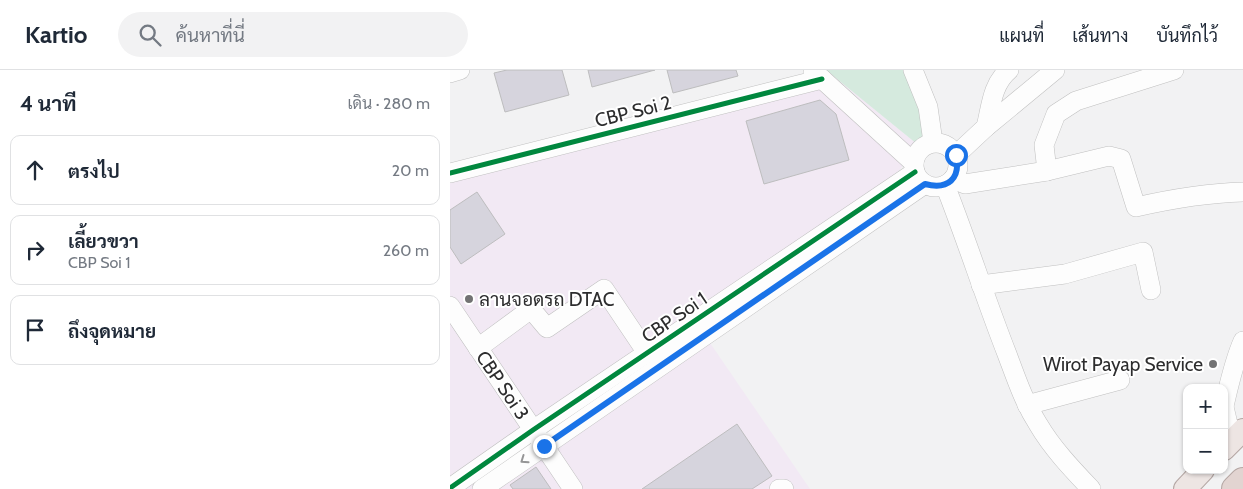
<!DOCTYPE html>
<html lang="th">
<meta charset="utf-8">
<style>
:root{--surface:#fff;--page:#f2f2f3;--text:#1f2937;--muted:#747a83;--line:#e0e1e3}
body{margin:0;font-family:Cabin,Sarabun,sans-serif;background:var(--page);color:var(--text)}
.controls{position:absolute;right:15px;bottom:15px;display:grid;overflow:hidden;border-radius:10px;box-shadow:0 1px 4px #0004}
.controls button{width:45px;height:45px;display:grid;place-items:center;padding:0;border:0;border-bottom:1px solid var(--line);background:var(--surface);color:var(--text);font:25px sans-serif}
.stop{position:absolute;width:15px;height:15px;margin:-11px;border:4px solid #1a73e8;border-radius:50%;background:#fff}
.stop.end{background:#1a73e8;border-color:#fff;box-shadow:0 1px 5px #0008}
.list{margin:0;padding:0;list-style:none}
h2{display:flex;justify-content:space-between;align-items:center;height:65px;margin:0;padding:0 20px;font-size:21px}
h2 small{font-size:16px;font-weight:400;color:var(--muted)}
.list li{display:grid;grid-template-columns:32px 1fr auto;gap:15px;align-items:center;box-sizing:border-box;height:70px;margin:0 10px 10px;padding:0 10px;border:1px solid var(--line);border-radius:10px}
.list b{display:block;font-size:19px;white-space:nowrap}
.list p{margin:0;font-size:16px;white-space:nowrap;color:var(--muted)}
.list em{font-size:16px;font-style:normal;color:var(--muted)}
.icon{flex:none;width:28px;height:28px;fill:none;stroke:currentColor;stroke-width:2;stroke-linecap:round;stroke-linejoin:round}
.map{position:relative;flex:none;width:793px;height:419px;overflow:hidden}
header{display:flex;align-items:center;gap:30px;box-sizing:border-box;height:70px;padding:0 25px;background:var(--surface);border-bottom:1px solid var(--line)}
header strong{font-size:24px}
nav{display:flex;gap:28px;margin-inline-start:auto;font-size:18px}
.search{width:350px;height:45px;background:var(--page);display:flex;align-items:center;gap:12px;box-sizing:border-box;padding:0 18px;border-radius:28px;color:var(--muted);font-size:19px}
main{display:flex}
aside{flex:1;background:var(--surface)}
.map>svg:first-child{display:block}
.commercial{fill:#f2e9f4}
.green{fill:#d5eade}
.building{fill:#d6d4dd;stroke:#bdbdbe}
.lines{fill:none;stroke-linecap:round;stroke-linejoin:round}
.minor-casing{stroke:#c0c0c0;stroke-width:20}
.major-casing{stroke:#b4a6a3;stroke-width:24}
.highway-casing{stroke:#b4a6a3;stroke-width:28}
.minor{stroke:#fdfdfd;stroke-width:19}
.major{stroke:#ede5e3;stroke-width:22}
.highway{stroke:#e2d4d1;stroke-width:26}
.cycleway-casing{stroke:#fff;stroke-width:8}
.cycleway{stroke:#00873e;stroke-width:5}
.oneway{stroke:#959596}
.route{stroke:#1a73e8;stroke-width:6}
.poi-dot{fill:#727273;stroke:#fff;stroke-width:2}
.labels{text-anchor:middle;stroke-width:4;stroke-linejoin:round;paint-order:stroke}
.street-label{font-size:19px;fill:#2d2d2e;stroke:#fff}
.poi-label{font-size:19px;fill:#2d2d2e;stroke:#fff;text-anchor:start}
</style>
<header>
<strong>Kartio</strong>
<div class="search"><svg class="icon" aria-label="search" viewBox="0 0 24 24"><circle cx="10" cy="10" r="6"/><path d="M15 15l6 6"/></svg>ค้นหาที่นี่</div>
<nav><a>แผนที่</a><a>เส้นทาง</a><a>บันทึกไว้</a></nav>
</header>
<main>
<aside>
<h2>4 นาที<small>เดิน · 280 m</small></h2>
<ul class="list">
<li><svg class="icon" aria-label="ahead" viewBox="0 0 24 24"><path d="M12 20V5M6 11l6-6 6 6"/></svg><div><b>ตรงไป</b></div><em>20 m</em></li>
<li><svg class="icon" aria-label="right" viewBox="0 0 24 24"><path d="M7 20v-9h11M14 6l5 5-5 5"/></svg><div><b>เลี้ยวขวา</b><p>CBP Soi 1</p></div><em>260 m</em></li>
<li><svg class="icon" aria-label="arrive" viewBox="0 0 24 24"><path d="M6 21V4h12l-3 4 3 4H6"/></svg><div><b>ถึงจุดหมาย</b></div></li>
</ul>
</aside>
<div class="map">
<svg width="793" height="419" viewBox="0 0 793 419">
<rect width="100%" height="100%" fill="#f2f2f3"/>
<path class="commercial" d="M 376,0 L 467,74 L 449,101 L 243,248 L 360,419 L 0,419 L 0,98 Z"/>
<path class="green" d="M 376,0 L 455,0 L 467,31 L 474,66 L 467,74 Z"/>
<g class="building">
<path d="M 57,0 L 112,0 L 119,25 L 55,42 L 44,3 Z"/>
<path d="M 138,0 L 205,0 L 142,17 Z"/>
<path d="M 217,0 L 286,0 L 288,6 L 223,23 Z"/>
<path d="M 370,30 L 386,44 L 399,90 L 314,114 L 296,51 Z"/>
<path d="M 27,122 L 55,164 L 11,194 L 0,177 L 0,140 Z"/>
<path d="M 287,354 L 322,406 L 302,419 L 192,419 Z"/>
<path d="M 86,397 L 101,419 L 63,419 L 60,415 Z"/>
</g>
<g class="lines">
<defs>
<g id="minor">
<path d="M 463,0 L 478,37 L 483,72"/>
<path d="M 363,2 L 372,9 L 464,93"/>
<path d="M 0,3 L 10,0"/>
<path d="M 536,57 C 541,37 542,14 559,0"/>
<circle cx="486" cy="95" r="22"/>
<path d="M 506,85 L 536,57 L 605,0"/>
<path d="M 597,101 L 594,75 L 606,44 L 626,31 L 724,0"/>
<path d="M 0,103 L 372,9"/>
<path d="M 503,109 L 515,114 L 597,101 L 659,86 L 671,89 L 686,137 C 721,129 757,123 793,122"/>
<path d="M 495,115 C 517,171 535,228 557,284 C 566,308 574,332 588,354 C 602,378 622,399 641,419"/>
<path d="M 531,215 L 615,204 L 693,182 L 701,220"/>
<path d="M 0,236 L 123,419"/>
<path d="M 28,278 L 81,239 L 97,258 L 154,219 L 197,283"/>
<path d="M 577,335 L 670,310"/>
<path d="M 774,336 C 779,315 784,291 793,271"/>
<path d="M 774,337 L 778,354 L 787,366"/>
<path d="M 0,418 L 83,360 L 465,102"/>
<path d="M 32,419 L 475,114"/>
<path d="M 329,419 L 334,419"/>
</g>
<g id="major">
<path d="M 774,379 L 793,360"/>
<path d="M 735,419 L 753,400"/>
</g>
<path id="highway" d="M 785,419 L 793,411"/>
</defs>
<use href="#minor" class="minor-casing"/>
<use href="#major" class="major-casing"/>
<use href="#highway" class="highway-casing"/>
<use href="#minor" class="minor"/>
<use href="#major" class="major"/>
<use href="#highway" class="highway"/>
<defs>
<g id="cycleway">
<path d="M 0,103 L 372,9"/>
<path d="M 0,418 L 83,360 L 465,102"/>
</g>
</defs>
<use href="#cycleway" class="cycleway-casing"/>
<use href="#cycleway" class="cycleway"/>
</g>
<defs><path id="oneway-chevron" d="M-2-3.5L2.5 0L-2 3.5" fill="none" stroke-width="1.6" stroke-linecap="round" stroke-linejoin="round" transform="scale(1.25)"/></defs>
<use class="oneway" href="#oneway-chevron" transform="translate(74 390) rotate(145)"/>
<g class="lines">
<path class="route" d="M 94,376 L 475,114 C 498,120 511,109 506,85"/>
</g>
<g class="poi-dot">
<circle cx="19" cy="229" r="5"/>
<circle cx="763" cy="294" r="5"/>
</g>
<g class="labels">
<g class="street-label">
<text transform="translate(183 41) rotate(-14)" y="7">CBP Soi 2</text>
<text transform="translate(224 247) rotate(-34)" y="7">CBP Soi 1</text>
<text transform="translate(53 315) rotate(56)" y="7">CBP Soi 3</text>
</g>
<g class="poi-label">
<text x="29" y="236">ลานจอดรถ DTAC</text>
<text x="753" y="301" text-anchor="end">Wirot Payap Service</text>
</g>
</g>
</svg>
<div class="controls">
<button>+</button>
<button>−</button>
</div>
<div class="stop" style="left:506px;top:85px"></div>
<div class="stop end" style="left:94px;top:376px"></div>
</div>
</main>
